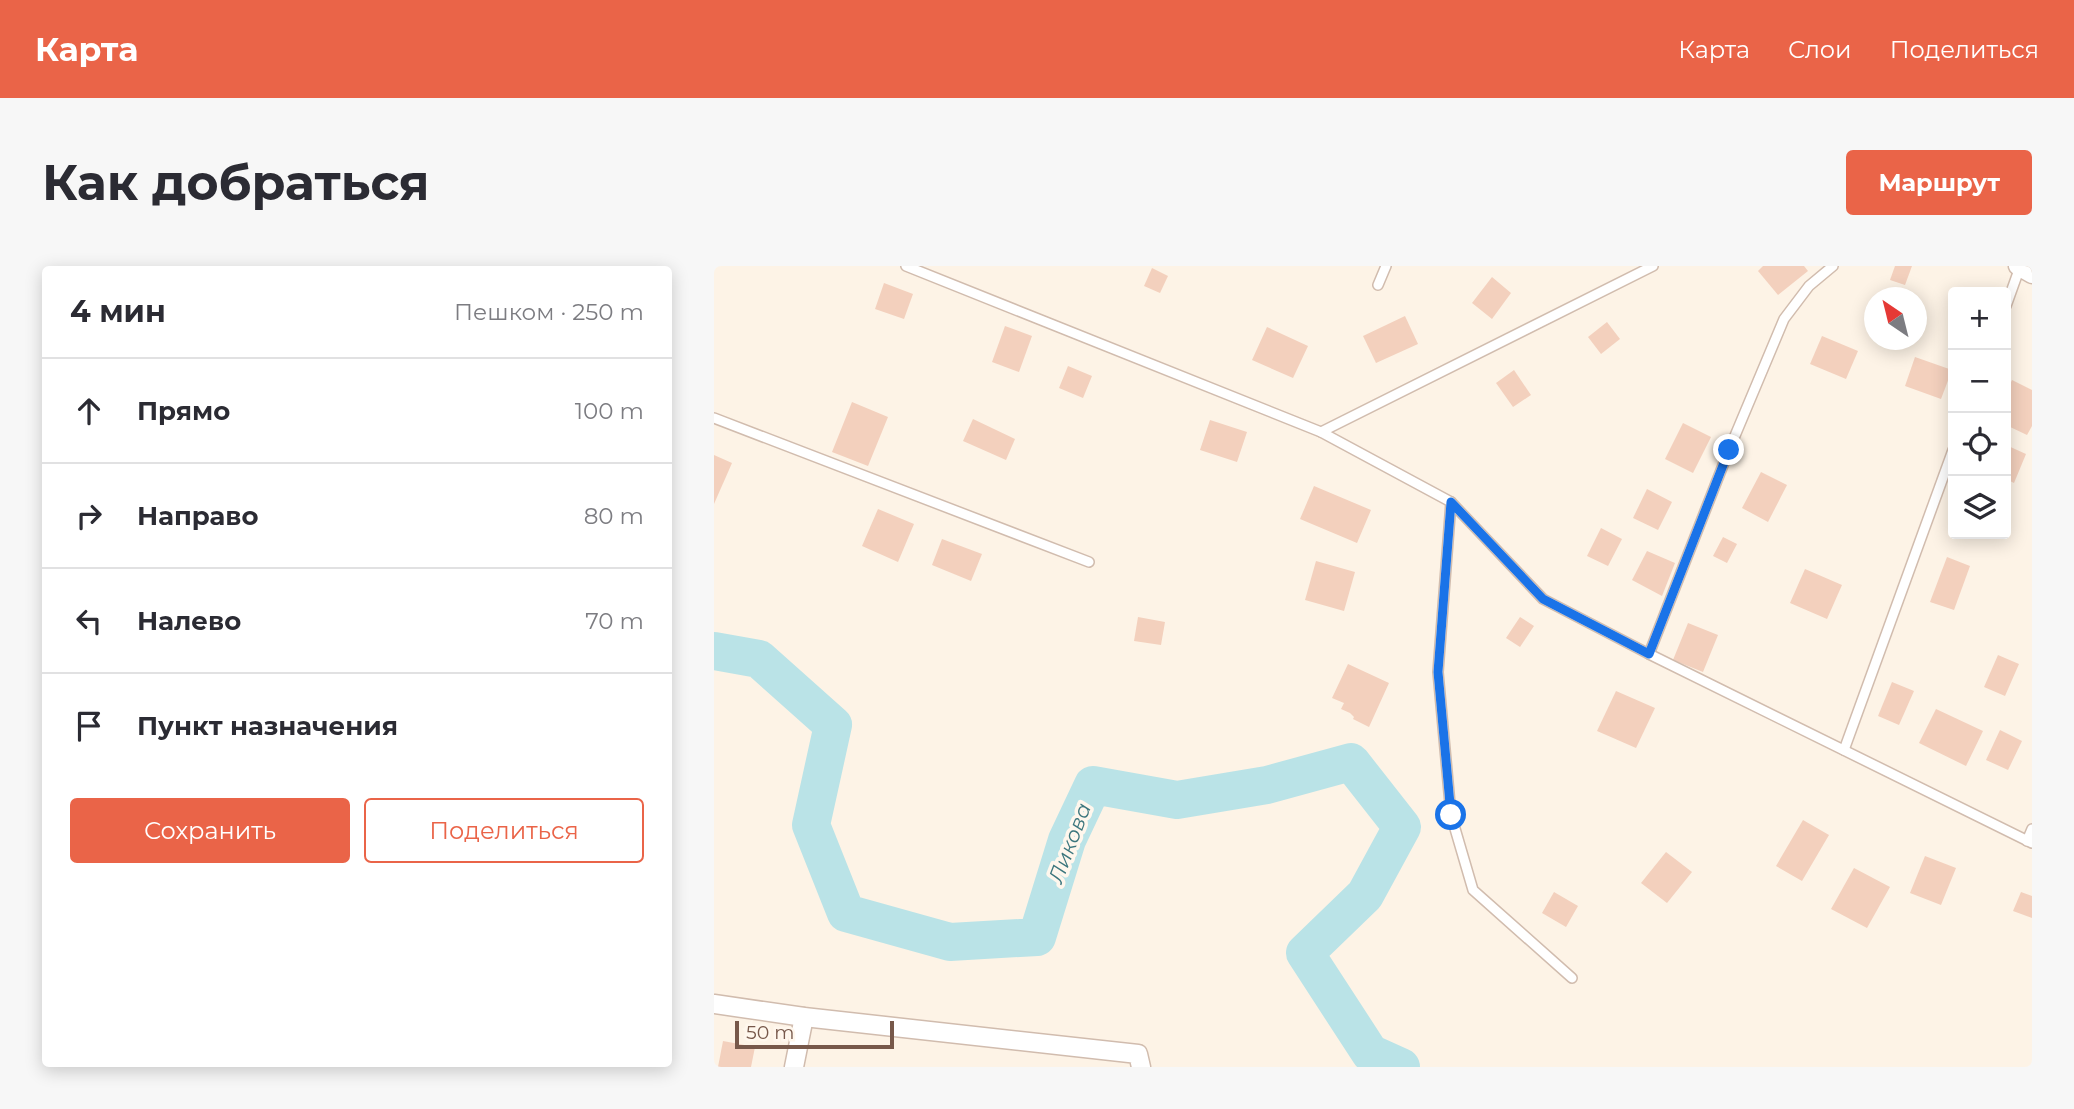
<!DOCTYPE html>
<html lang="ru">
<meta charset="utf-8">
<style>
:root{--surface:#fff;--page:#f7f7f7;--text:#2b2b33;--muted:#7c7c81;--line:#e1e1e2;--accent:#ea6448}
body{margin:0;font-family:Montserrat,sans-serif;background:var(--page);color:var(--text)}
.controls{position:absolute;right:21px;top:21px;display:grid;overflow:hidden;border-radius:7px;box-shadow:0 4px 18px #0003}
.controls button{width:63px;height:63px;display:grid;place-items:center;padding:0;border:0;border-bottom:2px solid var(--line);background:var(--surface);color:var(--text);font:35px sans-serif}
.compass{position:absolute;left:1150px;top:21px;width:63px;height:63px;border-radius:50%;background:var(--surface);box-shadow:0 4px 18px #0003;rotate:325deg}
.scale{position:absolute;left:21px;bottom:18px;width:159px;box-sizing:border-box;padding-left:7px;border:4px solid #77584a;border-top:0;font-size:19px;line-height:24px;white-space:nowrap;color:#77584a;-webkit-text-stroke:5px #fff7ed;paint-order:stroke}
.stop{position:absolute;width:21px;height:21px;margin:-16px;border:5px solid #1a73e8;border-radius:50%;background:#fff}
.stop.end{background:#1a73e8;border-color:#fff;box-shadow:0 2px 7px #0008}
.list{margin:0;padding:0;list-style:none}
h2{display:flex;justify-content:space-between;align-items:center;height:91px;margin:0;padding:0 28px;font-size:30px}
h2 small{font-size:23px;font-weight:400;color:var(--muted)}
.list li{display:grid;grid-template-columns:46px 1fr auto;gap:21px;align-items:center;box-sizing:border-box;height:105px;padding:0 28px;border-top:2px solid var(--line)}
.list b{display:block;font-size:26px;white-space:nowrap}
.list em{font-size:23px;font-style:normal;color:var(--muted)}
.actions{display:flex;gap:14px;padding:21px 28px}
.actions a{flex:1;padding:16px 0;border:2px solid var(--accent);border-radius:7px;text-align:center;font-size:24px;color:var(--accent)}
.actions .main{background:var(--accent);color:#fff}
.icon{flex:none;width:38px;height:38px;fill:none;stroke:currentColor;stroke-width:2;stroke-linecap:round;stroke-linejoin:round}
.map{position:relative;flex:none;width:1318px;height:801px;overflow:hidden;border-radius:7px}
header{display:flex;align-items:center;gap:42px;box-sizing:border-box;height:98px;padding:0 35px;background:var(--accent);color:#fff}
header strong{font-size:33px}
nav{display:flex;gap:38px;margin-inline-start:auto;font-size:24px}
.intro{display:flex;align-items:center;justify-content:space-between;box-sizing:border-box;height:168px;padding:0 42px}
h1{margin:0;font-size:49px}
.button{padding:18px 32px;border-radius:7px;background:var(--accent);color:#fff;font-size:24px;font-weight:700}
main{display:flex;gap:42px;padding:0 42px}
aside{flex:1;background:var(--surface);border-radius:7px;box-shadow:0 4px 18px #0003}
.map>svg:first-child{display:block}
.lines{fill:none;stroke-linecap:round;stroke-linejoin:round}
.river{stroke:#bae3e7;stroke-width:38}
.building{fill:#f3d0bd}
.lane-casing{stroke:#d1bcae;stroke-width:12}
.street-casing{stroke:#d1bcae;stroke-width:21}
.lane{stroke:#fff;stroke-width:9}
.street{stroke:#fff;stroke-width:18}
.route{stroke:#1a73e8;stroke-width:9}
.labels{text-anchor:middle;stroke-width:7;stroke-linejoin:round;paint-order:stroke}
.water-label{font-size:21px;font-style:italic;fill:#3c767d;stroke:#fff7ed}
</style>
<header>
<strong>Карта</strong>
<nav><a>Карта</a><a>Слои</a><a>Поделиться</a></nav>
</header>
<div class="intro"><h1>Как добраться</h1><a class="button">Маршрут</a></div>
<main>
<aside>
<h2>4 мин<small>Пешком · 250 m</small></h2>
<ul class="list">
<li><svg class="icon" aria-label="ahead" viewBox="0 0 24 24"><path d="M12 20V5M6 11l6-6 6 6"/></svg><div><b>Прямо</b></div><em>100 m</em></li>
<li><svg class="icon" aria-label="right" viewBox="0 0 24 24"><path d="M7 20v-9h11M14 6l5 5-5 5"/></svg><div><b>Направо</b></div><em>80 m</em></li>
<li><svg class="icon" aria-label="left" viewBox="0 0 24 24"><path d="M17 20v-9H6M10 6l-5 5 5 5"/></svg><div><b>Налево</b></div><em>70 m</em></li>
<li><svg class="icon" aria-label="arrive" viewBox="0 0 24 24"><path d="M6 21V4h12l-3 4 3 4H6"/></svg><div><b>Пункт назначения</b></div></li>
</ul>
<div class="actions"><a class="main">Сохранить</a><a>Поделиться</a></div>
</aside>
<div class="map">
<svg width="1318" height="801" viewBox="0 0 1318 801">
<rect width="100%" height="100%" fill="#fdf3e6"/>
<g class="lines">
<path class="river" d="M 0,385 L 45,393 L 119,459 L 97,559 L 132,647 L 236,676 L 323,671 L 353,574 L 379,519 L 463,534 L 553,519 L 637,496 L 688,561 L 651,629 L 591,687 L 656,787 L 687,801"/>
</g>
<g class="building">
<path d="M 1049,0 L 1090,0 L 1094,5 L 1064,29 L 1044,5 Z"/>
<path d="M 1181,0 L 1198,0 L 1191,19 L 1176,14 Z"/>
<path d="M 438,2 L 454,10 L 446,27 L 430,20 Z"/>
<path d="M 778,11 L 797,27 L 778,53 L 758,37 Z"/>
<path d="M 170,17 L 199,28 L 190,53 L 161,43 Z"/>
<path d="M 691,50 L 704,78 L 662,97 L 649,70 Z"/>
<path d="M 893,56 L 906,73 L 887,88 L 874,71 Z"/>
<path d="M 291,60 L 318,70 L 305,106 L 278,96 Z"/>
<path d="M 553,61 L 594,80 L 579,112 L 538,94 Z"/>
<path d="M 1108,70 L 1144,85 L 1132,113 L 1096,98 Z"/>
<path d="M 1201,91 L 1238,104 L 1227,133 L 1191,120 Z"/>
<path d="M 354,100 L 378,110 L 369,132 L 345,122 Z"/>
<path d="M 800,104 L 817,129 L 799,141 L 782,117 Z"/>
<path d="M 1298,114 L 1318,124 L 1318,160 L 1313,169 L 1292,159 L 1292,127 Z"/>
<path d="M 138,136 L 174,151 L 154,200 L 118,186 Z"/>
<path d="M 259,153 L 301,173 L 292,194 L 249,175 Z"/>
<path d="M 496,154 L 533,166 L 523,196 L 486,184 Z"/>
<path d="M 969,157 L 997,171 L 979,207 L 951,193 Z"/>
<path d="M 1292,179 L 1312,188 L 1300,217 L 1292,213 Z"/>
<path d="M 0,189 L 18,197 L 0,238 Z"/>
<path d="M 1047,206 L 1073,219 L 1054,256 L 1028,242 Z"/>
<path d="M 600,220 L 657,244 L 643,277 L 586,253 Z"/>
<path d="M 933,223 L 958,236 L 944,264 L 919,252 Z"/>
<path d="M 164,243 L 200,258 L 184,296 L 148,280 Z"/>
<path d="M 887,262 L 908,273 L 894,300 L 873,290 Z"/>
<path d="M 1009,271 L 1023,278 L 1013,297 L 999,290 Z"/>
<path d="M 228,273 L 268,288 L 257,315 L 218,299 Z"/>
<path d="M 933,285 L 961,297 L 948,330 L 918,314 Z"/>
<path d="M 1233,291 L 1256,300 L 1240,344 L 1216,336 Z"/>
<path d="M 602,295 L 641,306 L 630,345 L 591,334 Z"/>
<path d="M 1091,303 L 1128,319 L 1113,353 L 1076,337 Z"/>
<path d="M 424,351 L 451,356 L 447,379 L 420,375 Z"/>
<path d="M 806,351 L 820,360 L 806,381 L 792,372 Z"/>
<path d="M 974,357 L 1004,369 L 989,406 L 959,394 Z"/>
<path d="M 1284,389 L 1305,398 L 1291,430 L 1270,421 Z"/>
<path d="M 634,398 L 675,417 L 655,461 L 639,453 L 640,451 L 636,447 L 627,443 L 630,437 L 618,432 Z"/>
<path d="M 1178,416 L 1200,425 L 1185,459 L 1164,450 Z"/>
<path d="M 902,425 L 941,442 L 922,482 L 883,465 Z"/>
<path d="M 1222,443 L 1269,465 L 1252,500 L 1205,477 Z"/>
<path d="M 1286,464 L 1308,475 L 1294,504 L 1272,494 Z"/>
<path d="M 1089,554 L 1115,569 L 1088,615 L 1062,600 Z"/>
<path d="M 952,586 L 978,606 L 953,637 L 927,617 Z"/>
<path d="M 1211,590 L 1242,602 L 1227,639 L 1196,627 Z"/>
<path d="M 1140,602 L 1176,621 L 1153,662 L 1117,643 Z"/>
<path d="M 840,626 L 864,640 L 852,661 L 828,647 Z"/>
<path d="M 1307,626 L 1318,630 L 1318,652 L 1299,645 Z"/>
<path d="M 9,775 L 41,781 L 37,801 L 4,801 Z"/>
</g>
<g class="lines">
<defs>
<g id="lane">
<path d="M 192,0 L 607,166 L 939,0"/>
<path d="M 664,19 L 672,0"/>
<path d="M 1292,40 L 1306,1"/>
<path d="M 0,152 L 375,296"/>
<path d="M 607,166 L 737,236 L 829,333 L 935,388 L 1015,184 L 1070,53 L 1095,20 L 1119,0"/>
<path d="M 737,236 L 724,406 L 737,549 L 759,624 L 858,712"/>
<path d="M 935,388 L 1318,577"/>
<path d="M 1130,484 L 1239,184"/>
<path d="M 1313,575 L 1318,563"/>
</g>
<g id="street">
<path d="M 1304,0 L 1318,8"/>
<path d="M 0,738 L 90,751 L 424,788 L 427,801"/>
<path d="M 80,801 L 90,751"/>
</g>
</defs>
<use href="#lane" class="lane-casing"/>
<use href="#street" class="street-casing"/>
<use href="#lane" class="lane"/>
<use href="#street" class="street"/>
</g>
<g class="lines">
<path class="route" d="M 737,549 L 724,406 L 737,236 L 829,333 L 935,388 L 1015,184"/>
</g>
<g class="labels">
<g class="water-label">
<text transform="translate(356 577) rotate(-69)" y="7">Ликова</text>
</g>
</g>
</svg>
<div class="controls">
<button>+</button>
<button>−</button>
<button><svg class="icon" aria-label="locate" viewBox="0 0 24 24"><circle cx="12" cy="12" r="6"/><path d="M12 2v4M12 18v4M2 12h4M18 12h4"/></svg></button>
<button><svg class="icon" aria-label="layers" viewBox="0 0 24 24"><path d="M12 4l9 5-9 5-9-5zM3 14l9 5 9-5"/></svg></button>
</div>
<svg class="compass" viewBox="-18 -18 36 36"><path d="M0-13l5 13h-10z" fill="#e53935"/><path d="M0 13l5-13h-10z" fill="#7c7c81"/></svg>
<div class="scale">50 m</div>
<div class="stop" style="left:737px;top:549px"></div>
<div class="stop end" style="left:1015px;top:184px"></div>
</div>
</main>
